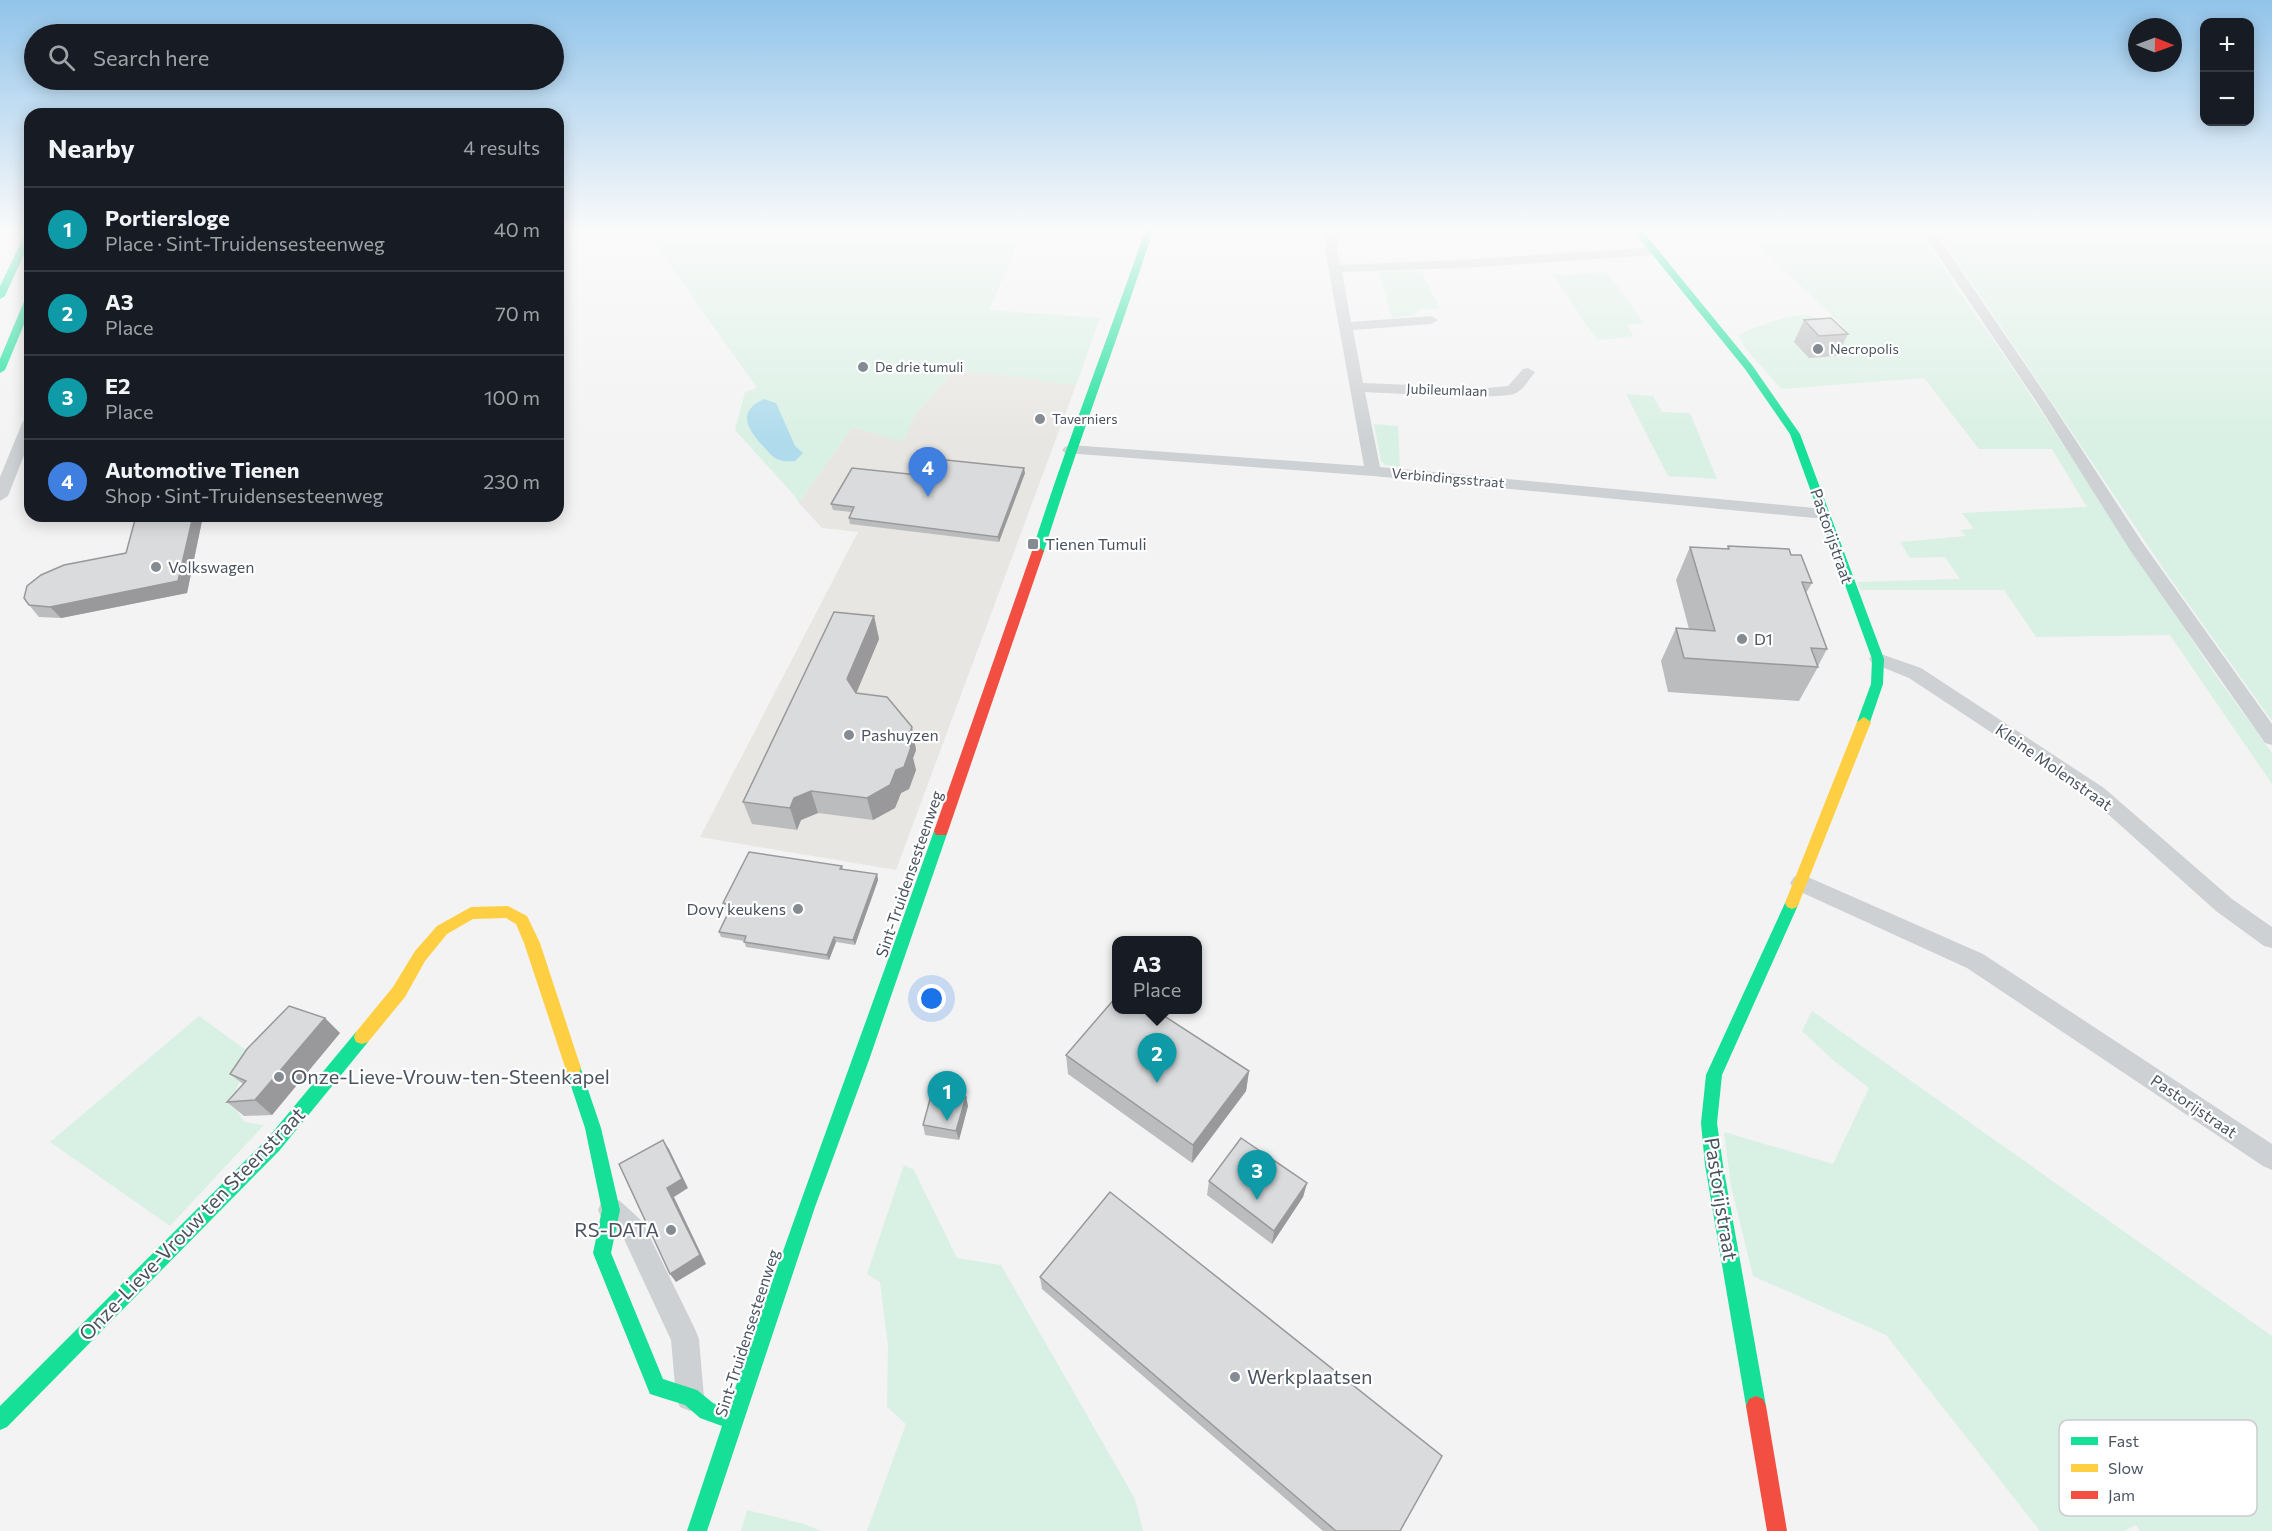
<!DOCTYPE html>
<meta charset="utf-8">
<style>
:root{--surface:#171b24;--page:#20242c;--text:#f1f3f6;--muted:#9ea1a6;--line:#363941;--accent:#0f766e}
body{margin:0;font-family:Commissioner,sans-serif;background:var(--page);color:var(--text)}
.controls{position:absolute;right:18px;top:18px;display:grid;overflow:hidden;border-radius:12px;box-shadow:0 3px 15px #0003}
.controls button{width:54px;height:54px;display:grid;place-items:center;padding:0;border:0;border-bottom:2px solid var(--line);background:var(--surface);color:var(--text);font:30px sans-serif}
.compass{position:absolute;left:2128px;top:18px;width:54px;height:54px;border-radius:50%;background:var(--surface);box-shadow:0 3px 15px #0003;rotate:91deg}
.you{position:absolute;left:932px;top:999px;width:21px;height:21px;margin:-15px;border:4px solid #fff;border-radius:50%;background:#1a73e8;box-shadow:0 0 0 9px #1a73e833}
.badge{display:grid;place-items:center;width:39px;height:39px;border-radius:50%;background:var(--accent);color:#fff;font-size:20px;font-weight:700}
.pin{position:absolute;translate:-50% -50px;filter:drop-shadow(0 2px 3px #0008)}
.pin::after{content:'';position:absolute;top:32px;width:21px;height:18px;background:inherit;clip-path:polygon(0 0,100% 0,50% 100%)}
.popup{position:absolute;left:1112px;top:936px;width:90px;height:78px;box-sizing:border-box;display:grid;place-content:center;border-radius:12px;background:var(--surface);filter:drop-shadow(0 2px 4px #0005);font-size:20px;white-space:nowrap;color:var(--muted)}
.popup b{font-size:22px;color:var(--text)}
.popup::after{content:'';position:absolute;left:50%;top:100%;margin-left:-12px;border:12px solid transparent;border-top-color:var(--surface)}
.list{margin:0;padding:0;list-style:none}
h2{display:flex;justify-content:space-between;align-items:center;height:78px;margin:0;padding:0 24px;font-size:26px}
h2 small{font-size:20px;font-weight:400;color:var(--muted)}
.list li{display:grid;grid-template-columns:39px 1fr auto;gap:18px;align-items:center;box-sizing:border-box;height:84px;padding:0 24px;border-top:2px solid var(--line)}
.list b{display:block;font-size:22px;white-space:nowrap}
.list p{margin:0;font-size:20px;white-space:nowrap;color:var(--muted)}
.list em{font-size:20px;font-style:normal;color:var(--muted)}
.icon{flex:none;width:33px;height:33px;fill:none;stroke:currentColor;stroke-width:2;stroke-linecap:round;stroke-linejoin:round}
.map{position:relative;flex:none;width:2272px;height:1531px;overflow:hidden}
.search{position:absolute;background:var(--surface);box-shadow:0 3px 15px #0003;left:24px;top:24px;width:540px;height:66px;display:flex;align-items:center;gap:15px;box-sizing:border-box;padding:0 21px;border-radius:33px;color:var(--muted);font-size:22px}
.panel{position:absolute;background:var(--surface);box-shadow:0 3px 15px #0003;left:24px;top:108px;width:540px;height:414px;border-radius:18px}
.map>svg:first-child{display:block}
.commercial{fill:#e7e6e2}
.green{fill:#d9f0e4}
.water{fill:#afdbec}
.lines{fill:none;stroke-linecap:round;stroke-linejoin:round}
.street{fill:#ced1d3;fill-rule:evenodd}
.fast{fill:#16e098;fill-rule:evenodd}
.slow{fill:#ffcf43;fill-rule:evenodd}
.jam{fill:#f24e42;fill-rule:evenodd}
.wall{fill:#bbbcbe}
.shaded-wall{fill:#99999b}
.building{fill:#dadbdd;stroke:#99999b;stroke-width:1.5}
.poi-dot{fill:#858b93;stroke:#fff;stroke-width:2}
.labels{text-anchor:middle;stroke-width:4.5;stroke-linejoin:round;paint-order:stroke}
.far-poi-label{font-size:14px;fill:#4a535f;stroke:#fff;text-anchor:start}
.far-street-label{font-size:14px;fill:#4a535f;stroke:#fff}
.street-label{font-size:16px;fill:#4a535f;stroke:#fff}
.poi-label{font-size:16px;fill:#4a535f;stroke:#fff;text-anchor:start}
.near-poi-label{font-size:20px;fill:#4a535f;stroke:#fff;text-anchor:start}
.near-street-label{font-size:20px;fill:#4a535f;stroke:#fff}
.key{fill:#fff;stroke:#c9cbcf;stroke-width:1.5}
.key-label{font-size:16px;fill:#4a535f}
</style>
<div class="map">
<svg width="2272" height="1531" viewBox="0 0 2272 1531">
<rect width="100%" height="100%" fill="#f3f3f3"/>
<path class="commercial" d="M 955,369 L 1076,385 L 896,870 L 700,837 L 858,532 L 822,528 L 799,503 L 852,427 L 903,441 L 914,416 Z"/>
<g class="green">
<path d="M 644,228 L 1019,228 L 1013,255 L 989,310 L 1100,318 L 1076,385 L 955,369 L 914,416 L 903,442 L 852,427 L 799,503 L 794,495 L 735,430 L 745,392 L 757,388 Z"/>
<path d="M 1935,228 L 2272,228 L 2272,721 L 2167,574 Z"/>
<path d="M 1916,229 L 2014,370 L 2214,673 L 2272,753 L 2272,784 L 2170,635 L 2036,637 L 2004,590 L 1861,590 L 1857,582 L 1960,579 L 1945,557 L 1910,558 L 1900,542 L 1966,536 L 1960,530 L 1974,529 L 1962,513 L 2087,507 L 2052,449 L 1979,449 L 1924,378 L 1781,389 L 1746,349 L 1738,335 C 1752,328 1795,312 1810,316 C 1822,319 1832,330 1844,327 L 1755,242 Z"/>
<path d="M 1421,271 L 1440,308 L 1418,310 L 1415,315 L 1392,318 L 1379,272 Z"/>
<path d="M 1607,272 L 1644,323 L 1627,325 L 1634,337 L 1597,340 L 1553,275 Z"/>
<path d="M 1626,394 L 1653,396 L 1662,412 L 1690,413 L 1717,479 L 1668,476 Z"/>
<path d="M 1374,424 L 1398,426 L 1400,467 L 1385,465 L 1381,461 Z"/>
<path d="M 1812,1011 L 2272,1336 L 2272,1531 L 2140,1531 L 2136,1525 L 2124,1531 L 2040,1531 L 1886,1335 L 1753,1276 L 1731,1186 L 1724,1132 L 1833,1164 L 1869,1088 L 1833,1060 L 1802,1031 Z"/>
<path d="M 199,1016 L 257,1058 L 237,1086 L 236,1110 L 245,1122 L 264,1125 L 170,1226 L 50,1142 Z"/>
<path d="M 904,1165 L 914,1170 L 957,1258 L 1001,1265 L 1135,1499 L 1143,1531 L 867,1531 L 906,1424 L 887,1407 L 888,1346 L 880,1282 L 867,1274 Z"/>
<path d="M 747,1510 L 804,1524 L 821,1531 L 741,1531 Z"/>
</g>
<path class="water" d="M 764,399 L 776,403 L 795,446 L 803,453 L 795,461 C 790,461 785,462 780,460 C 772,458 768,451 762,445 C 748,429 736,412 764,399 Z"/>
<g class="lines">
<g class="street">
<path d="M 1334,228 L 1349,228 L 1338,236 L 1337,249 L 1340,265 L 1461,260 L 1655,247 L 1661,251 L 1655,255 L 1461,268 L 1342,272 L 1351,322 L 1431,316 L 1438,320 L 1431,324 L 1353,330 L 1363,383 L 1487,388 L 1508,386 L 1523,369 L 1528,368 L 1535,372 C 1530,378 1523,390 1516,393 C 1501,401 1389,393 1365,392 L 1380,467 L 1825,509 L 1833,514 L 1825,519 L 1373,476 L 1065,453 L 1062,450 L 1065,447 L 1070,445 L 1364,466 L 1325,249 L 1326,234 Z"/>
<path d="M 1920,228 L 1932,228 L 2052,404 L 2142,542 L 2272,724 L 2272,745 L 2265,743 L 2130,550 L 2038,404 Z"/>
<path d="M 30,417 L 30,440 L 8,496 L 0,501 L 0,477 L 23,421 Z"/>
<path d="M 1878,653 L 1921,668 L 2104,788 L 2232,899 L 2272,927 L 2272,948 L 2264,946 L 2216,911 L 2090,798 L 1909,678 L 1872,663 L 1869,659 L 1872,655 Z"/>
<path d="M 1801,874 L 1983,954 L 2272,1144 L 2272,1170 L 2263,1166 L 1967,968 L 1794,889 L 1790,883 L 1794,877 Z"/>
<path d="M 611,1197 L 620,1201 L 642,1221 L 695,1329 L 699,1339 L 704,1397 L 700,1407 L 690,1411 L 680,1407 L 676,1397 L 671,1340 L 624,1239 L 602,1219 L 598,1210 L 602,1201 Z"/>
</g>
<g class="fast">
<path d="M 1146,228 L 1154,228 C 1119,336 1078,442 1044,551 L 1042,554 L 1034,554 L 1032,551 C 1067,442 1109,336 1146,228 Z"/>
<path d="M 1631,228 L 1640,228 L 1752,365 L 1800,434 L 1884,659 L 1883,684 L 1869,725 L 1864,727 L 1857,722 L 1871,684 L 1872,659 L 1790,434 L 1745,369 Z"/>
<path d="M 30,229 L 30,241 L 5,296 L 0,299 L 0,286 L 26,232 Z"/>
<path d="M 30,296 L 30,310 L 5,370 L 0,373 L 0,359 L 25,299 Z"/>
<path d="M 941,825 L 946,827 L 948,831 L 869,1060 L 815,1207 L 707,1531 L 687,1531 L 722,1426 L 700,1418 L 685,1405 L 650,1394 L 593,1253 L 602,1210 L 585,1128 L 565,1068 L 567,1063 L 573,1061 L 579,1063 L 601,1128 L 620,1210 L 611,1253 L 663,1379 L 697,1390 L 713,1403 L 728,1409 C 794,1215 866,1024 934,831 L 936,827 Z"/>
<path d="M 1792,897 L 1797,899 L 1799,903 L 1722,1075 L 1717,1123 L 1723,1165 L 1766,1406 L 1763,1413 L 1756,1416 L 1749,1413 L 1746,1406 L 1705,1165 L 1701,1123 L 1706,1075 L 1785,903 L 1787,899 Z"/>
<path d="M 362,1030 L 368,1032 L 370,1037 L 368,1042 L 279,1151 L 7,1427 L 0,1430 L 0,1406 L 267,1139 L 356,1032 Z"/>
</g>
<g class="slow">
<path d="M 1864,717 L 1871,722 L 1799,903 L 1797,907 L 1792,909 L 1787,907 L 1785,903 L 1857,722 Z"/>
<path d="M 508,906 L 527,916 L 529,920 L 540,943 L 581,1068 L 579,1073 L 573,1075 L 567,1073 L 524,943 L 516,924 L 506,918 L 473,919 L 447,934 L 425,961 L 405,997 L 368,1042 L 362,1044 L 356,1042 L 354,1037 L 356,1032 L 393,987 L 415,951 L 437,926 L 471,907 Z"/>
</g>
<g class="jam">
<path d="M 1038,547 L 1044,551 L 948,831 L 946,835 L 936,835 L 934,831 L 1032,551 Z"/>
<path d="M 1756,1396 L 1763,1399 L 1766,1406 L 1787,1531 L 1767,1531 L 1746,1406 L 1749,1399 Z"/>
</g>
</g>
<g class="wall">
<path d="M 1804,320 L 1848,334 L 1837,356 L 1809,358 L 1794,342 Z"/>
<path d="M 1025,473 L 999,542 L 850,524 L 849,518 L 851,512 L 833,510 L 831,504 L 937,477 Z"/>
<path d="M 136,516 L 203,516 L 187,593 L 61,618 L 39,617 L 29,605 L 126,553 Z"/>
<path d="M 1728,546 L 1791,555 L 1812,583 L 1806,593 L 1827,649 L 1818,666 L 1818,667 L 1799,701 L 1668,692 L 1661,661 L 1676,628 L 1689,629 L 1676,580 L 1690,547 L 1727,549 Z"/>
<path d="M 874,616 L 879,639 L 856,693 L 912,727 L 916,750 L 913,758 L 916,770 L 909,789 L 901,793 L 895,808 L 873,820 L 818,813 L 801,820 L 797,830 L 752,824 L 743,802 Z"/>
<path d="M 842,866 L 843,869 L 877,874 L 878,880 L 855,945 L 836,942 L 829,960 L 746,947 L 744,941 L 721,937 L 719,932 L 730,909 L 725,909 L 723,903 Z"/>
<path d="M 340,1033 L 272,1115 L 244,1116 L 227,1102 L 243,1084 L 230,1074 Z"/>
<path d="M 1066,1055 L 1249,1071 L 1246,1091 L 1192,1163 L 1068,1074 Z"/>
<path d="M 966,1097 L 968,1106 L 959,1140 L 925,1135 L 923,1125 Z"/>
<path d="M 1209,1181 L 1307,1183 L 1303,1197 L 1272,1244 L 1207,1195 Z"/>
<path d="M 1040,1277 L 1400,1531 L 1323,1531 L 1042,1289 Z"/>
</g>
<g class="shaded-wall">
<path d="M 1024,468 L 1025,473 L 999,542 L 998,537 Z"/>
<path d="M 193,516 L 203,516 L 187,593 L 61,618 L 50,607 Z"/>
<path d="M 874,616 L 879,639 L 853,701 L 847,679 Z"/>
<path d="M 912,727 L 916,750 L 913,758 L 916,770 L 909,789 L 901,793 L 895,808 L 873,820 L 867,798 L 906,742 Z"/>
<path d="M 811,791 L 818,813 L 801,820 L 797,830 L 790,808 L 794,798 Z"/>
<path d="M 877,874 L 878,880 L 855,945 L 853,940 Z"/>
<path d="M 834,937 L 836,942 L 829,960 L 827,955 Z"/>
<path d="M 325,1018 L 340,1033 L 272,1115 L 255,1100 Z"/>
<path d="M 1249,1071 L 1246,1091 L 1192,1163 L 1193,1145 Z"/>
<path d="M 966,1097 L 968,1106 L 959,1140 L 956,1131 Z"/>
<path d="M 663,1140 L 669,1149 L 688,1188 L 674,1197 L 706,1264 L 676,1282 L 670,1274 L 667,1188 Z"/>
<path d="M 1307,1183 L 1303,1197 L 1272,1244 L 1274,1231 Z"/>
</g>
<g class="building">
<path d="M 1831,318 L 1848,334 L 1819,336 L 1804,320 Z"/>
<path d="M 946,460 L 1024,468 L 998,537 L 849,518 L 854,507 L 831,504 L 852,468 L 937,477 Z"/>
<path d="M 136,516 L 193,516 L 178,581 L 50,607 L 29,605 L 24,598 L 27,586 L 41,575 L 64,565 L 126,553 Z"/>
<path d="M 1728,546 L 1789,549 L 1791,555 L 1801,555 L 1812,583 L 1802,582 L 1827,649 L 1811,648 L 1818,667 L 1684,658 L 1676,628 L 1715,631 L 1690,547 L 1729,549 Z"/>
<path d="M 834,612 L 874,616 L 847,679 L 856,693 L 887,697 L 912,727 L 906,742 L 911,747 L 904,767 L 896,770 L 890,785 L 867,798 L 811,791 L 794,798 L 790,808 L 743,802 Z"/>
<path d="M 749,852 L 842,866 L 840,869 L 877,874 L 853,940 L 834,937 L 827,955 L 744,942 L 746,936 L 719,932 L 732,905 L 723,903 Z"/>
<path d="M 1116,997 L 1116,1010 L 1155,1010 L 1249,1071 L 1193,1145 L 1066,1055 Z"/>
<path d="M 289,1006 L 325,1018 L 255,1100 L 227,1102 L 246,1081 L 230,1074 L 247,1049 Z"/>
<path d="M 932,1092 L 966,1097 L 956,1131 L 923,1125 Z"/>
<path d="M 1241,1138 L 1307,1183 L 1274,1231 L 1209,1181 Z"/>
<path d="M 663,1140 L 682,1179 L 667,1188 L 700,1255 L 670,1274 L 619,1164 Z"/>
<path d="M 1110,1192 L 1442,1456 L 1400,1531 L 1336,1531 L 1040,1277 Z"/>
</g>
<linearGradient id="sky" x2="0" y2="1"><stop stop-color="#91c4ea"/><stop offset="0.52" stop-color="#fafafa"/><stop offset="1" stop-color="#fafafa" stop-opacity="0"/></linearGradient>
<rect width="2272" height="442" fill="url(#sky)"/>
<g class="poi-dot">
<circle cx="1818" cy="349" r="6"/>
<circle cx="863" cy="367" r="6"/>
<circle cx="1040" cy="419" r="6"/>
<rect x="1027" y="538" width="12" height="12" rx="3"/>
<circle cx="156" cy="567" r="6"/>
<circle cx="1742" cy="639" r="6"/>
<circle cx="849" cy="735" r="6"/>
<circle cx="798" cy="909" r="6"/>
<circle cx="279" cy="1077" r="6"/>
<circle cx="671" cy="1230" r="6"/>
<circle cx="1235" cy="1377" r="6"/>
</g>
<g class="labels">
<g class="far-poi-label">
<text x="1830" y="354">Necropolis</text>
<text x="875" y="372">De drie tumuli</text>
<text x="1052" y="424">Taverniers</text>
</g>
<g class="far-street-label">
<text transform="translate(1447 390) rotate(2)" y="5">Jubileumlaan</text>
<text transform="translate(1448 478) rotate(5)" y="5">Verbindingsstraat</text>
</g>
<g class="street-label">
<text transform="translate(1832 536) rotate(71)" y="6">Pastorijstraat</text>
<text transform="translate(2054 767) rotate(35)" y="6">Kleine Molenstraat</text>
<text transform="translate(909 874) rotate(-71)" y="6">Sint-Truidensesteenweg</text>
<text transform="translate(2194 1106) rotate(34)" y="6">Pastorijstraat</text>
<text transform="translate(747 1333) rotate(-72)" y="6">Sint-Truidensesteenweg</text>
</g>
<g class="poi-label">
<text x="1045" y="550">Tienen Tumuli</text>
<text x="168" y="573">Volkswagen</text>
<text x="1754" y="645">D1</text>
<text x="861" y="741">Pashuyzen</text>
<text x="786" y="915" text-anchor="end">Dovy keukens</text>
</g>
<g class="near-poi-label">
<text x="291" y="1084">Onze-Lieve-Vrouw-ten-Steenkapel</text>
<text x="659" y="1237" text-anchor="end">RS-DATA</text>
<text x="1247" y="1384">Werkplaatsen</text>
</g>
<g class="near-street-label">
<text transform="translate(1721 1199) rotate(81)" y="7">Pastorijstraat</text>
<text transform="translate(192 1224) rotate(-46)" y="7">Onze-Lieve-Vrouw ten Steenstraat</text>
</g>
</g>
<rect x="2059" y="1420" width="198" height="96" rx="9" class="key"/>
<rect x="2071" y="1437" width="27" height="8" fill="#16e098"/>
<rect x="2071" y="1464" width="27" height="8" fill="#ffcf43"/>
<rect x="2071" y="1491" width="27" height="8" fill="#f24e42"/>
<g class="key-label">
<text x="2108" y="1447">Fast</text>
<text x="2108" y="1474">Slow</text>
<text x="2108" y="1501">Jam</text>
</g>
</svg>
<div class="controls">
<button>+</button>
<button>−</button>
</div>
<svg class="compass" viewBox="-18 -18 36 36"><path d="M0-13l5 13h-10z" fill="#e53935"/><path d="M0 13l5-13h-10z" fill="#9ea1a6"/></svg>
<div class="you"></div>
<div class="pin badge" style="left:947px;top:1121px;background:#0f9aa8">1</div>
<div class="pin badge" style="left:1157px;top:1083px;background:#0f9aa8">2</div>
<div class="popup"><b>A3</b>Place</div>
<div class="pin badge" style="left:1257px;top:1200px;background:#0f9aa8">3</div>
<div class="pin badge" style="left:928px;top:497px;background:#3f7fe0">4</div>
<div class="search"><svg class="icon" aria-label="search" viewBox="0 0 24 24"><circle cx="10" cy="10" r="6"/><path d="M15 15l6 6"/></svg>Search here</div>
<section class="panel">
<h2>Nearby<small>4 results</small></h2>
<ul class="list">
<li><span class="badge" style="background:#0f9aa8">1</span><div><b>Portiersloge</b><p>Place · Sint-Truidensesteenweg</p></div><em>40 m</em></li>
<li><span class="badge" style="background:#0f9aa8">2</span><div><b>A3</b><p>Place</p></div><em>70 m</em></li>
<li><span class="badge" style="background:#0f9aa8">3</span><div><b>E2</b><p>Place</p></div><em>100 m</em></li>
<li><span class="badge" style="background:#3f7fe0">4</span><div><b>Automotive Tienen</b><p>Shop · Sint-Truidensesteenweg</p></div><em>230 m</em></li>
</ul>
</section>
</div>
